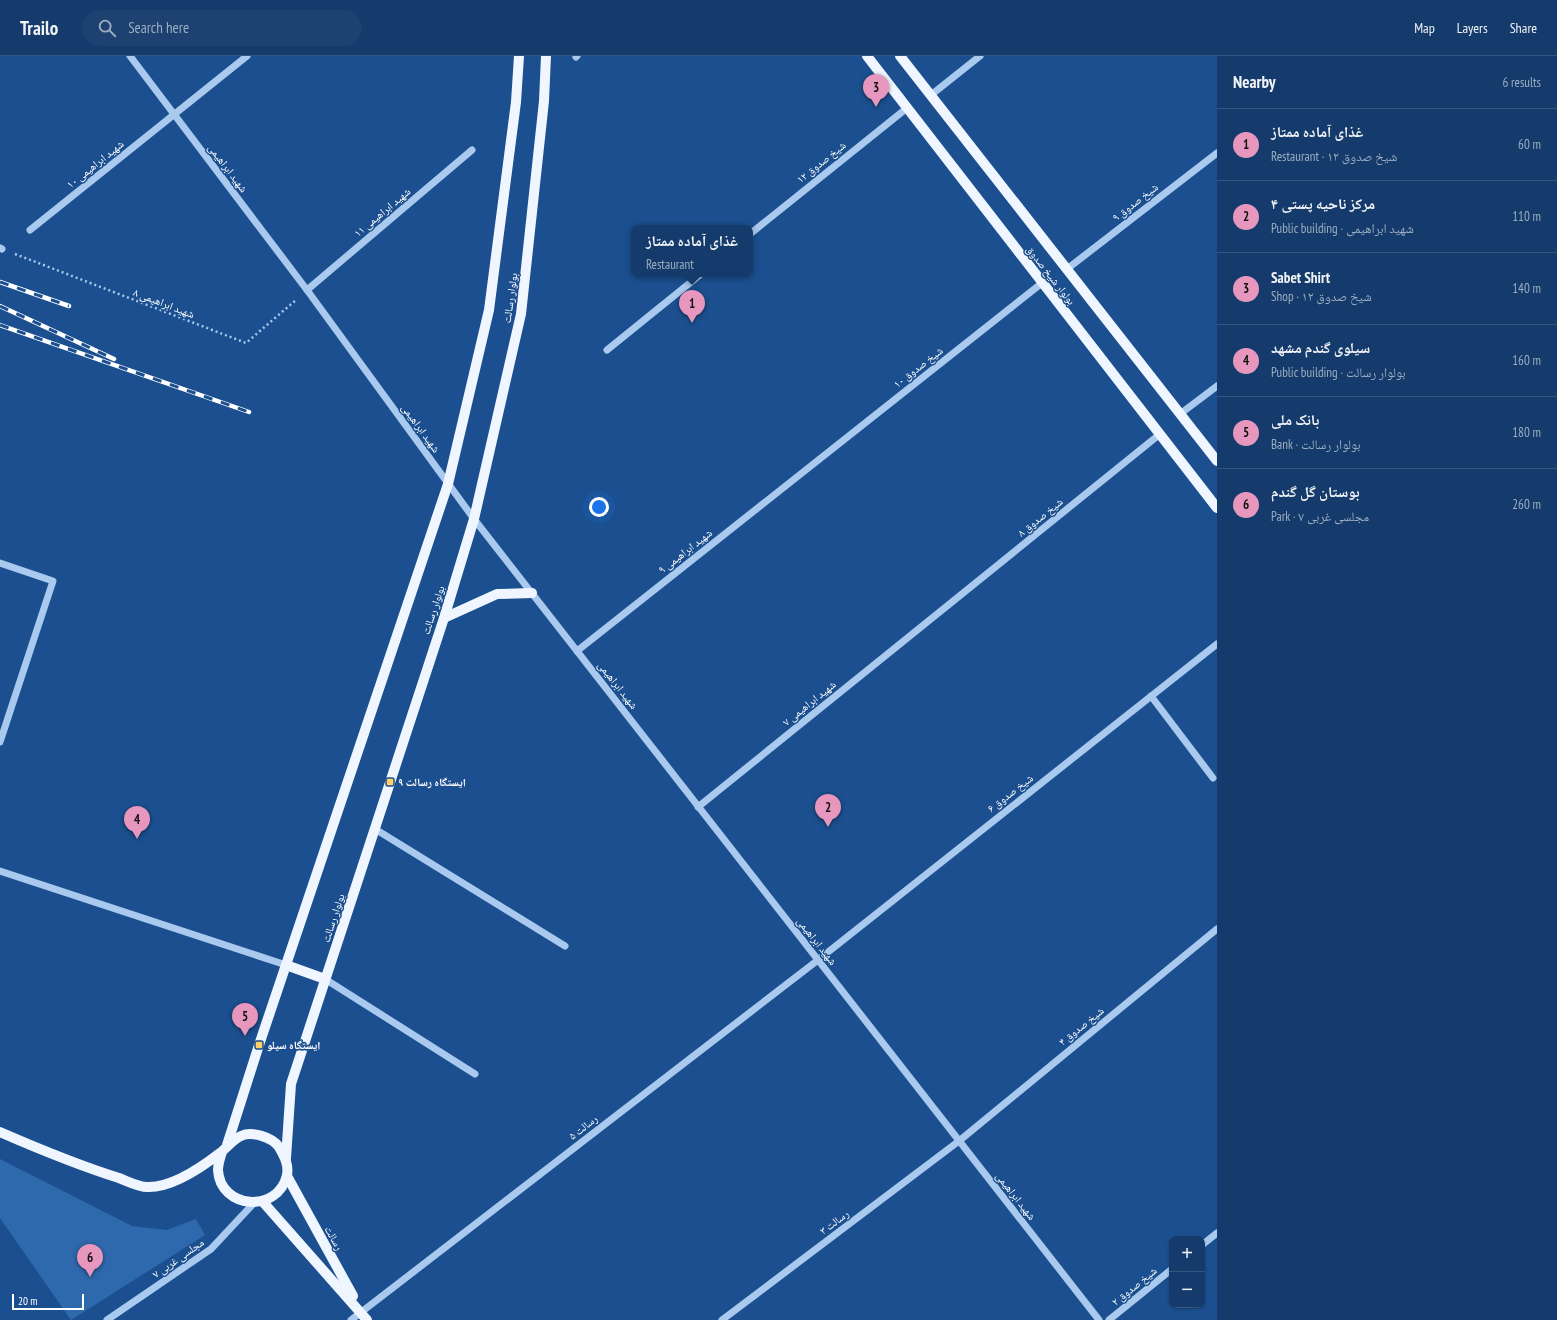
<!DOCTYPE html>
<meta charset="utf-8">
<style>
:root{--surface:#143b6b;--page:#1d4271;--text:#f1f3f6;--muted:#9dadc1;--line:#33557e;--accent:#e797bd}
body{margin:0;font-family:"PT Sans Narrow","Noto Naskh Arabic",sans-serif;background:var(--page);color:var(--text)}
.controls{position:absolute;right:12px;bottom:12px;display:grid;overflow:hidden;border-radius:8px;box-shadow:0 1px 3px #0004}
.controls button{width:36px;height:36px;display:grid;place-items:center;padding:0;border:0;border-bottom:1px solid var(--line);background:var(--surface);color:var(--text);font:20px sans-serif}
.scale{position:absolute;left:12px;bottom:10px;width:72px;box-sizing:border-box;padding-left:4px;border:2px solid #fff;border-top:0;font-size:11px;line-height:14px;white-space:nowrap;color:#fff;-webkit-text-stroke:3px #1b4f8f;paint-order:stroke}
.you{position:absolute;left:599px;top:451px;width:14px;height:14px;margin:-10px;border:3px solid #fff;border-radius:50%;background:#1a73e8;box-shadow:0 0 0 6px #1a73e833}
.badge{display:grid;place-items:center;width:26px;height:26px;border-radius:50%;background:var(--accent);color:#111;font-size:13px;font-weight:700}
.pin{position:absolute;translate:-50% -33px;filter:drop-shadow(0 1px 2px #0008)}
.pin::after{content:'';position:absolute;top:21px;width:14px;height:12px;background:inherit;clip-path:polygon(0 0,100% 0,50% 100%)}
.popup{position:absolute;left:631px;top:169px;width:122px;height:52px;box-sizing:border-box;display:grid;place-content:center;border-radius:8px;background:var(--surface);filter:drop-shadow(0 1px 3px #0005);font-size:13px;white-space:nowrap;color:var(--muted)}
.popup b{font-size:15px;color:var(--text)}
.popup::after{content:'';position:absolute;left:50%;top:100%;margin-left:-8px;border:8px solid transparent;border-top-color:var(--surface)}
.list{margin:0;padding:0;list-style:none}
h2{display:flex;justify-content:space-between;align-items:center;height:52px;margin:0;padding:0 16px;font-size:17px}
h2 small{font-size:13px;font-weight:400;color:var(--muted)}
.list li{display:grid;grid-template-columns:26px 1fr auto;gap:12px;align-items:center;box-sizing:border-box;height:72px;padding:0 16px;border-top:1px solid var(--line)}
.list b{display:block;font-size:15px;white-space:nowrap}
.list p{margin:0;font-size:13px;white-space:nowrap;color:var(--muted)}
.list em{font-size:13px;font-style:normal;color:var(--muted)}
.icon{flex:none;width:22px;height:22px;fill:none;stroke:currentColor;stroke-width:2;stroke-linecap:round;stroke-linejoin:round}
.map{position:relative;flex:none;width:1217px;height:1264px;overflow:hidden}
header{display:flex;align-items:center;gap:24px;box-sizing:border-box;height:56px;padding:0 20px;background:var(--surface);border-bottom:1px solid var(--line)}
header strong{font-size:19px}
nav{display:flex;gap:22px;margin-inline-start:auto;font-size:14px}
.search{width:280px;height:36px;background:var(--page);display:flex;align-items:center;gap:10px;box-sizing:border-box;padding:0 14px;border-radius:22px;color:var(--muted);font-size:15px}
main{display:flex}
aside{flex:1;background:var(--surface)}
.map>svg:first-child{display:block}
.green{fill:#2e69ad}
.lines{fill:none;stroke-linecap:round;stroke-linejoin:round}
.path{stroke:#a9c9ee;stroke-width:2.5;stroke-dasharray:2 3;stroke-linecap:butt}
.minor{stroke:#a9c9ee;stroke-width:7}
.major{stroke:#f0f6ff;stroke-width:10}
.rail-casing{stroke:#fff;stroke-width:4.5}
.rail{stroke:#1b4f8f;stroke-width:3;stroke-dasharray:9;stroke-linecap:butt}
.poi-dot{fill:#ffd166;stroke:#1b4f8f;stroke-width:1.5}
.labels{text-anchor:middle;stroke-width:3;stroke-linejoin:round;paint-order:stroke}
.street-label{font-size:11px;fill:#fff;stroke:#1b4f8f}
.poi-label{font-size:11px;font-weight:bold;fill:#fff;stroke:#1b4f8f;text-anchor:start}
</style>
<header>
<strong>Trailo</strong>
<div class="search"><svg class="icon" aria-label="search" viewBox="0 0 24 24"><circle cx="10" cy="10" r="6"/><path d="M15 15l6 6"/></svg>Search here</div>
<nav><a>Map</a><a>Layers</a><a>Share</a></nav>
</header>
<main>
<div class="map">
<svg width="1217" height="1264" viewBox="0 0 1217 1264">
<rect width="100%" height="100%" fill="#1b4f8f"/>
<path class="green" d="M 0,1103 L 132,1170 L 167,1174 L 196,1163 L 205,1179 L 71,1264 L 0,1162 Z"/>
<g class="lines">
<path class="path" d="M 15,198 L 246,287 L 296,244"/>
<g class="minor">
<path d="M 130,0 L 307,234 L 474,463 L 1099,1264"/>
<path d="M 576,1 L 577,0"/>
<path d="M 931,39 L 980,0"/>
<path d="M 30,174 L 247,0"/>
<path d="M 750,178 L 907,52"/>
<path d="M 0,192 L 2,193"/>
<path d="M 1067,213 L 1217,97"/>
<path d="M 307,234 L 472,94"/>
<path d="M 607,294 L 701,218"/>
<path d="M 1180,358 L 1217,330"/>
<path d="M 0,507 L 53,525 L 0,686"/>
<path d="M 577,595 L 1042,227"/>
<path d="M 1151,640 L 1213,722"/>
<path d="M 698,751 L 1160,378"/>
<path d="M 375,773 L 565,890"/>
<path d="M 0,815 L 286,909"/>
<path d="M 325,923 L 475,1018"/>
<path d="M 1202,1189 L 1217,1177"/>
<path d="M 107,1264 L 211,1193 L 254,1147"/>
<path d="M 351,1264 L 818,904 L 1217,588"/>
<path d="M 722,1264 L 959,1085 L 1217,873"/>
<path d="M 1109,1264 L 1172,1213"/>
</g>
<g class="major">
<path d="M 867,0 L 1217,452"/>
<path d="M 900,0 L 1217,405"/>
<path d="M 444,562 L 497,538 L 532,537"/>
<path d="M 286,909 L 325,923"/>
<path d="M 0,1076 C 39,1093 78,1109 119,1122 C 127,1125 139,1131 147,1131 C 171,1132 202,1111 220,1097 C 227,1092 232,1084 241,1080 C 252,1075 272,1081 279,1091 C 284,1100 289,1108 287,1119 C 278,1158 220,1153 218,1114 C 218,1109 220,1102 222,1096"/>
<path d="M 227,1089 L 259,989 L 448,428 L 489,254 L 516,46 L 519,0"/>
<path d="M 286,1102 L 291,1028 L 444,562 L 474,463 L 521,258 L 544,45 L 546,0"/>
<path d="M 287,1120 L 353,1240"/>
<path d="M 263,1146 L 367,1264"/>
</g>
<defs>
<g id="rail">
<path d="M 0,226 L 69,250"/>
<path d="M 0,250 L 114,303"/>
<path d="M 0,269 L 249,356"/>
</g>
</defs>
<use href="#rail" class="rail-casing"/>
<use href="#rail" class="rail"/>
</g>
<g class="poi-dot">
<rect x="386" y="722" width="8" height="8" rx="2"/>
<rect x="255" y="985" width="8" height="8" rx="2"/>
</g>
<g class="labels">
<g class="street-label">
<text transform="translate(821 106) rotate(-39)" y="4">شیخ صدوق ۱۲</text>
<text transform="translate(95 108) rotate(-39)" y="4">شهید ابراهیمی ۱۰</text>
<text transform="translate(228 112) rotate(53)" y="4">شهید ابراهیمی</text>
<text transform="translate(1135 146) rotate(-38)" y="4">شیخ صدوق ۹</text>
<text transform="translate(382 156) rotate(-40)" y="4">شهید ابراهیمی ۱۱</text>
<text transform="translate(1051 219) rotate(52)" y="4">بولوار شیخ صدوق</text>
<text transform="translate(510 242) rotate(-82)" y="4">بولوار رسالت</text>
<text transform="translate(164 247) rotate(21)" y="4">شهید ابراهیمی ۸</text>
<text transform="translate(918 311) rotate(-38)" y="4">شیخ صدوق ۱۰</text>
<text transform="translate(421 372) rotate(54)" y="4">شهید ابراهیمی</text>
<text transform="translate(1040 461) rotate(-39)" y="4">شیخ صدوق ۸</text>
<text transform="translate(685 495) rotate(-38)" y="4">شهید ابراهیمی ۹</text>
<text transform="translate(433 554) rotate(-72)" y="4">بولوار رسالت</text>
<text transform="translate(618 629) rotate(52)" y="4">شهید ابراهیمی</text>
<text transform="translate(809 647) rotate(-39)" y="4">شهید ابراهیمی ۷</text>
<text transform="translate(1010 737) rotate(-38)" y="4">شیخ صدوق ۶</text>
<text transform="translate(333 862) rotate(-72)" y="4">بولوار رسالت</text>
<text transform="translate(817 885) rotate(52)" y="4">شهید ابراهیمی</text>
<text transform="translate(1081 970) rotate(-39)" y="4">شیخ صدوق ۴</text>
<text transform="translate(583 1071) rotate(-38)" y="4">رسالت ۵</text>
<text transform="translate(1016 1140) rotate(52)" y="4">شهید ابراهیمی</text>
<text transform="translate(834 1166) rotate(-37)" y="4">رسالت ۳</text>
<text transform="translate(334 1182) rotate(61)" y="4">رسالت</text>
<text transform="translate(178 1202) rotate(-35)" y="4">مجلسی غربی ۷</text>
<text transform="translate(1134 1230) rotate(-39)" y="4">شیخ صدوق ۲</text>
</g>
<g class="poi-label">
<text x="398" y="730">ایستگاه رسالت ۹</text>
<text x="267" y="993">ایستگاه سیلو</text>
</g>
</g>
</svg>
<div class="controls">
<button>+</button>
<button>−</button>
</div>
<div class="scale">20 m</div>
<div class="you"></div>
<div class="pin badge" style="left:692px;top:267px">1</div>
<div class="popup"><b>غذای آماده ممتاز</b>Restaurant</div>
<div class="pin badge" style="left:828px;top:771px">2</div>
<div class="pin badge" style="left:876px;top:51px">3</div>
<div class="pin badge" style="left:137px;top:783px">4</div>
<div class="pin badge" style="left:245px;top:980px">5</div>
<div class="pin badge" style="left:90px;top:1221px">6</div>
</div>
<aside>
<h2>Nearby<small>6 results</small></h2>
<ul class="list">
<li><span class="badge">1</span><div><b>غذای آماده ممتاز</b><p>Restaurant · شیخ صدوق ۱۲</p></div><em>60 m</em></li>
<li><span class="badge">2</span><div><b>مرکز ناحیه پستی ۴</b><p>Public building · شهید ابراهیمی</p></div><em>110 m</em></li>
<li><span class="badge">3</span><div><b>Sabet Shirt</b><p>Shop · شیخ صدوق ۱۲</p></div><em>140 m</em></li>
<li><span class="badge">4</span><div><b>سیلوی گندم مشهد</b><p>Public building · بولوار رسالت</p></div><em>160 m</em></li>
<li><span class="badge">5</span><div><b>بانک ملی</b><p>Bank · بولوار رسالت</p></div><em>180 m</em></li>
<li><span class="badge">6</span><div><b>بوستان گل گندم</b><p>Park · مجلسی غربی ۷</p></div><em>260 m</em></li>
</ul>
</aside>
</main>
